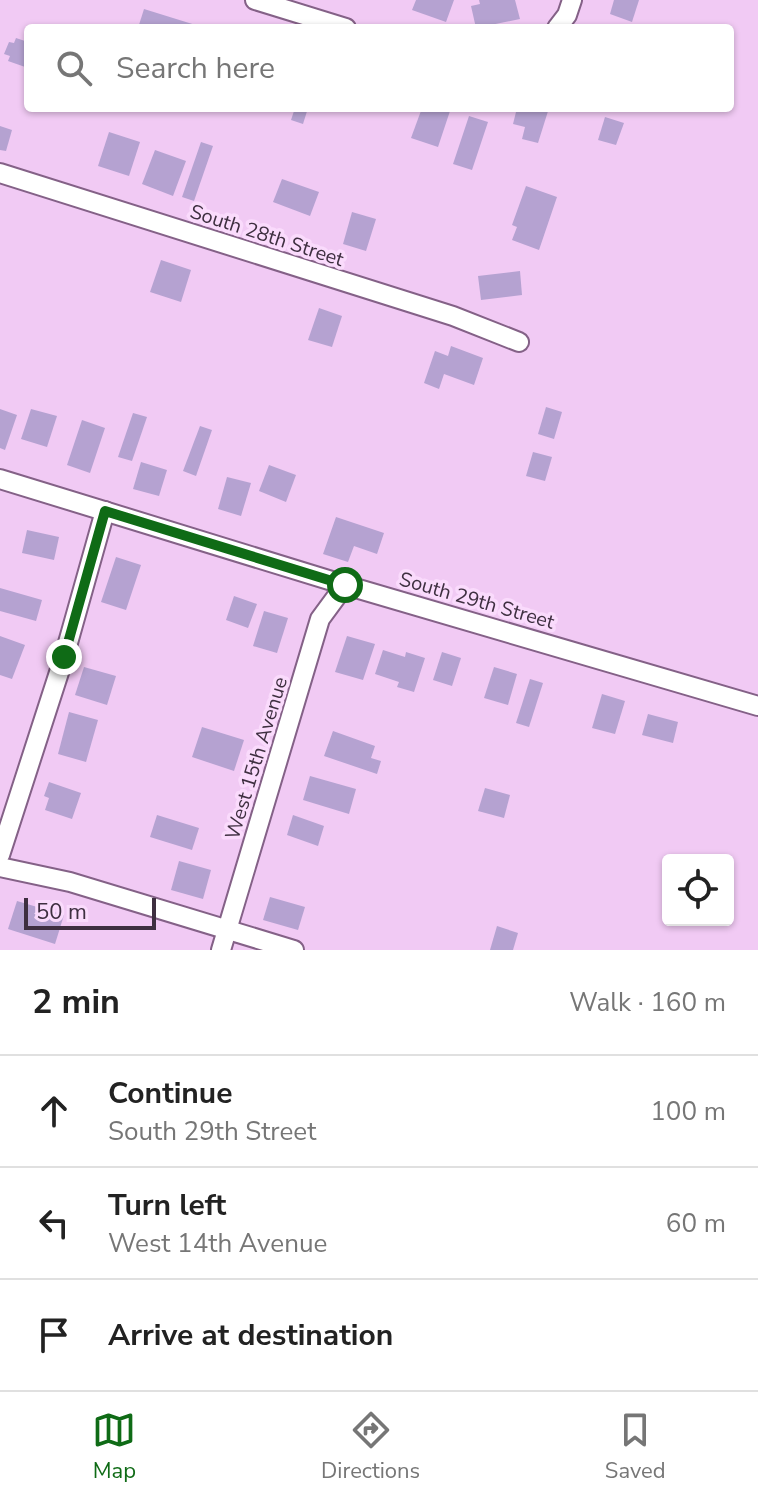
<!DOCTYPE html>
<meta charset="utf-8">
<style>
:root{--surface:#fff;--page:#f2f2f2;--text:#222;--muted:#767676;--line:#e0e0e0;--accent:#0f6b16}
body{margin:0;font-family:"Nunito Sans",sans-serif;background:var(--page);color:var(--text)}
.controls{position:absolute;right:24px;bottom:24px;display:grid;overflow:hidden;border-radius:8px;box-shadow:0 2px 6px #0004}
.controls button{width:72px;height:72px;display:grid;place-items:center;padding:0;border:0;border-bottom:2px solid var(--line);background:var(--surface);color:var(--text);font:40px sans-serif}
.scale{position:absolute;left:24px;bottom:20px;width:132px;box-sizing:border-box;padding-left:8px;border:4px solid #3e2f40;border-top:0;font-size:22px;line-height:28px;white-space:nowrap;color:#3e2f40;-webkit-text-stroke:6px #fadbfc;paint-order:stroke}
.stop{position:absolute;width:24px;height:24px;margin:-18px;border:6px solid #0f6b16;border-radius:50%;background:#fff}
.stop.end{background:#0f6b16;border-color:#fff;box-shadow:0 2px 8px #0008}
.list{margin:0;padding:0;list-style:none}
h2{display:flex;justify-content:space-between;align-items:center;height:104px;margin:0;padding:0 32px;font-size:34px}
h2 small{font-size:26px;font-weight:400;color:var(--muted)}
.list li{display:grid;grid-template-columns:52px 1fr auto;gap:24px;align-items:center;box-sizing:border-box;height:112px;padding:0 32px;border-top:2px solid var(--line)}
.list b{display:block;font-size:30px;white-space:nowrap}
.list p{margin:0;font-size:26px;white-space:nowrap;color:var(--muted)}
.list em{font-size:26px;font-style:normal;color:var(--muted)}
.icon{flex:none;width:44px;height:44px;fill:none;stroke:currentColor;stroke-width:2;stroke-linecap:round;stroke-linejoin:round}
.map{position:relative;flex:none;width:758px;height:950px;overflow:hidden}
.search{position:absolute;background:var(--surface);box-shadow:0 2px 6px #0004;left:24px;right:24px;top:24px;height:88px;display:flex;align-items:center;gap:20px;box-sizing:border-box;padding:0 28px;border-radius:8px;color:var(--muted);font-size:30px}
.sheet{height:440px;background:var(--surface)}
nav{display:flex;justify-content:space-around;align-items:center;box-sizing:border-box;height:112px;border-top:2px solid var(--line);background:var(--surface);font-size:22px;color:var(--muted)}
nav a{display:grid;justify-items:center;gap:4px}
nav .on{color:var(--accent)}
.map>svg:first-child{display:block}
.building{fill:#b5a2d1}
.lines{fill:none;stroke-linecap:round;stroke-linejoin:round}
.street-casing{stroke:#846187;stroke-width:22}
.street{stroke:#fff;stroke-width:18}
.route{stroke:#0f6b16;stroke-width:10}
.labels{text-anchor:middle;stroke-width:7;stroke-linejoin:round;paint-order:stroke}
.street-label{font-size:20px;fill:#3e2f40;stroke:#fadbfc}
</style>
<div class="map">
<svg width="758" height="950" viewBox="0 0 758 950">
<rect width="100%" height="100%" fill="#f1caf4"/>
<g class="building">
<path d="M 416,0 L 454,0 L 446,22 L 412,10 Z"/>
<path d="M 479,0 L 515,0 L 520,19 L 476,28 L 471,6 L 480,4 Z"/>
<path d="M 614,0 L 639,0 L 632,22 L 610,14 Z"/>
<path d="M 144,9 L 202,27 L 202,28 L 138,28 Z"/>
<path d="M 16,38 L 28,42 L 28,68 L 8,61 L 10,56 L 4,54 L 9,42 L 14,43 Z"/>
<path d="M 295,108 L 308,108 L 303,124 L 291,120 Z"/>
<path d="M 422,108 L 451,108 L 438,147 L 411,138 Z"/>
<path d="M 517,108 L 549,108 L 538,143 L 522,139 L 525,127 L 513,124 Z"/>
<path d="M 469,116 L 488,122 L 472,170 L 453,164 Z"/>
<path d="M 605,117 L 624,123 L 616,145 L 598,140 Z"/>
<path d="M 0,126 L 12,130 L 6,151 L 0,150 Z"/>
<path d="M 109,132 L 140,142 L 129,176 L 98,166 Z"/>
<path d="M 201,142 L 213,146 L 194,201 L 182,197 Z"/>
<path d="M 155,150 L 186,161 L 173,196 L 142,184 Z"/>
<path d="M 282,179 L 319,192 L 310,216 L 273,202 Z"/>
<path d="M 526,186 L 557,197 L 539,250 L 512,240 L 517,227 L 512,225 Z"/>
<path d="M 352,212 L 376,219 L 366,251 L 343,244 Z"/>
<path d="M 161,260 L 191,270 L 181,302 L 150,292 Z"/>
<path d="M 520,271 L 522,295 L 481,300 L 478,276 Z"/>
<path d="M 319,308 L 342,316 L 332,347 L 308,340 Z"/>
<path d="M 451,346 L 483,358 L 474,385 L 444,374 L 439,389 L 424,383 L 435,351 L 448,356 Z"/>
<path d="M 546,407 L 562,412 L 554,439 L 538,434 Z"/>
<path d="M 0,409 L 17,415 L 5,450 L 0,448 Z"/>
<path d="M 31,409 L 57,416 L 47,447 L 21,439 Z"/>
<path d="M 133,413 L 147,417 L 132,461 L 118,457 Z"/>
<path d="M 82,420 L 105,428 L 90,473 L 67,465 Z"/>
<path d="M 200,426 L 212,430 L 196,476 L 183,471 Z"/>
<path d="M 533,452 L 552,457 L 545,481 L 526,476 Z"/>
<path d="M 141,462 L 167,470 L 159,496 L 133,489 Z"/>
<path d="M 269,465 L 296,475 L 286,502 L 259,491 Z"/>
<path d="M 227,477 L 251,483 L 241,516 L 218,509 Z"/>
<path d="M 336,517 L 384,533 L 377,554 L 354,546 L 348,562 L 323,554 Z"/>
<path d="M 27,530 L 59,537 L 54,560 L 22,553 Z"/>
<path d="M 116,557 L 141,565 L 126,610 L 101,602 Z"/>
<path d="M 0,588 L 42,600 L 36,621 L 0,611 Z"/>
<path d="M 234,596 L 257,604 L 248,628 L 226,620 Z"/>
<path d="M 264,611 L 288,618 L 277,653 L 253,646 Z"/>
<path d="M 0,636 L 25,645 L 12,679 L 0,675 Z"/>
<path d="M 347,636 L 375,644 L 363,680 L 335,672 Z"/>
<path d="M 383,650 L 405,657 L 406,652 L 425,658 L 414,692 L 397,687 L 399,682 L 375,674 Z"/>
<path d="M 442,652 L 461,658 L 452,686 L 433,680 Z"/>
<path d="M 84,667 L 116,676 L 107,705 L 75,695 Z"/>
<path d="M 494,667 L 517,674 L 508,705 L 484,698 Z"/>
<path d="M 530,679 L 543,683 L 529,727 L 516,723 Z"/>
<path d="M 602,694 L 625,701 L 615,734 L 592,728 Z"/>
<path d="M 69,712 L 98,720 L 86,762 L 58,754 Z"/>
<path d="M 648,714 L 678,722 L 673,743 L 642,735 Z"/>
<path d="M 202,727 L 244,740 L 234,771 L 192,757 Z"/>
<path d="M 333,731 L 375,746 L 371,758 L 381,761 L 377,774 L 324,756 Z"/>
<path d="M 310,776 L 356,789 L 349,814 L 303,800 Z"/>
<path d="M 49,782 L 81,793 L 72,819 L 45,810 L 49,798 L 44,796 Z"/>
<path d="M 485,788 L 510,795 L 504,818 L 478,811 Z"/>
<path d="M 157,815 L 199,828 L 192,850 L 150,837 Z"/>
<path d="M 293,815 L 324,826 L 318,846 L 287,835 Z"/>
<path d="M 179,861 L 211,870 L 203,899 L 171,890 Z"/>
<path d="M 270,897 L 305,907 L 298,930 L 263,920 Z"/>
<path d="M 17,901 L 64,915 L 55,944 L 8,929 Z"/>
<path d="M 497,926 L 518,933 L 513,950 L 490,950 Z"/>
</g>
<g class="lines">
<defs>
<g id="street">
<path d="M 255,0 L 346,28"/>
<path d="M 557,28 L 567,15 L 572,0"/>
<path d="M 0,173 L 453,316 L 519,342"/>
<path d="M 0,479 L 345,585 L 758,706"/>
<path d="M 0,855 L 64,657 L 105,511"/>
<path d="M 0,867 L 70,882 L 294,950"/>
<path d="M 221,950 L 320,619 L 345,585"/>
</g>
</defs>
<use href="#street" class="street-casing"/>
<use href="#street" class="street"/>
</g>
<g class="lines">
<path class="route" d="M 64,657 L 105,511 L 345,585"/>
</g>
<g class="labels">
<g class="street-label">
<text transform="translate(267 235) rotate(18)" y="7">South 28th Street</text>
<text transform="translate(477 600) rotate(16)" y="7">South 29th Street</text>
<text transform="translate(256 758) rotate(-73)" y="7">West 15th Avenue</text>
</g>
</g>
</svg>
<div class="controls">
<button><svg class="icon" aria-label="locate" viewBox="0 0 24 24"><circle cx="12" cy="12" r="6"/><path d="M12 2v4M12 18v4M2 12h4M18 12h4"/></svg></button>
</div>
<div class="scale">50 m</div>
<div class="stop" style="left:345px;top:585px"></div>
<div class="stop end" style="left:64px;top:657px"></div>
<div class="search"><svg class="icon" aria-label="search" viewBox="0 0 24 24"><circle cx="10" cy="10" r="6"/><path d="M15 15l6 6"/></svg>Search here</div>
</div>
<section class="sheet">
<h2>2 min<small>Walk · 160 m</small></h2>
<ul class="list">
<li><svg class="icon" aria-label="ahead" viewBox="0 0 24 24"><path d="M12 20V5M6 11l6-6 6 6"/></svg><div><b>Continue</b><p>South 29th Street</p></div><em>100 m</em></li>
<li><svg class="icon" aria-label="left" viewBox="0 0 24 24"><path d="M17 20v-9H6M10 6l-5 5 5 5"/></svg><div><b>Turn left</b><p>West 14th Avenue</p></div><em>60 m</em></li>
<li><svg class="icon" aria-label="arrive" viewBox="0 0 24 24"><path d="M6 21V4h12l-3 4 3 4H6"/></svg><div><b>Arrive at destination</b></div></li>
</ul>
</section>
<nav>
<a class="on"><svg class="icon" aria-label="map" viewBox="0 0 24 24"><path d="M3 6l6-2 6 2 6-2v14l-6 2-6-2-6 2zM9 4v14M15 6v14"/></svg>Map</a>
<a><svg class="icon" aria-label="directions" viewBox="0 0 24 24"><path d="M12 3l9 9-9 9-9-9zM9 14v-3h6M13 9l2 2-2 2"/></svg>Directions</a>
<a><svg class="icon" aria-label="saved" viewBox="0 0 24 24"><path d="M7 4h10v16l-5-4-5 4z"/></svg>Saved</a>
</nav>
